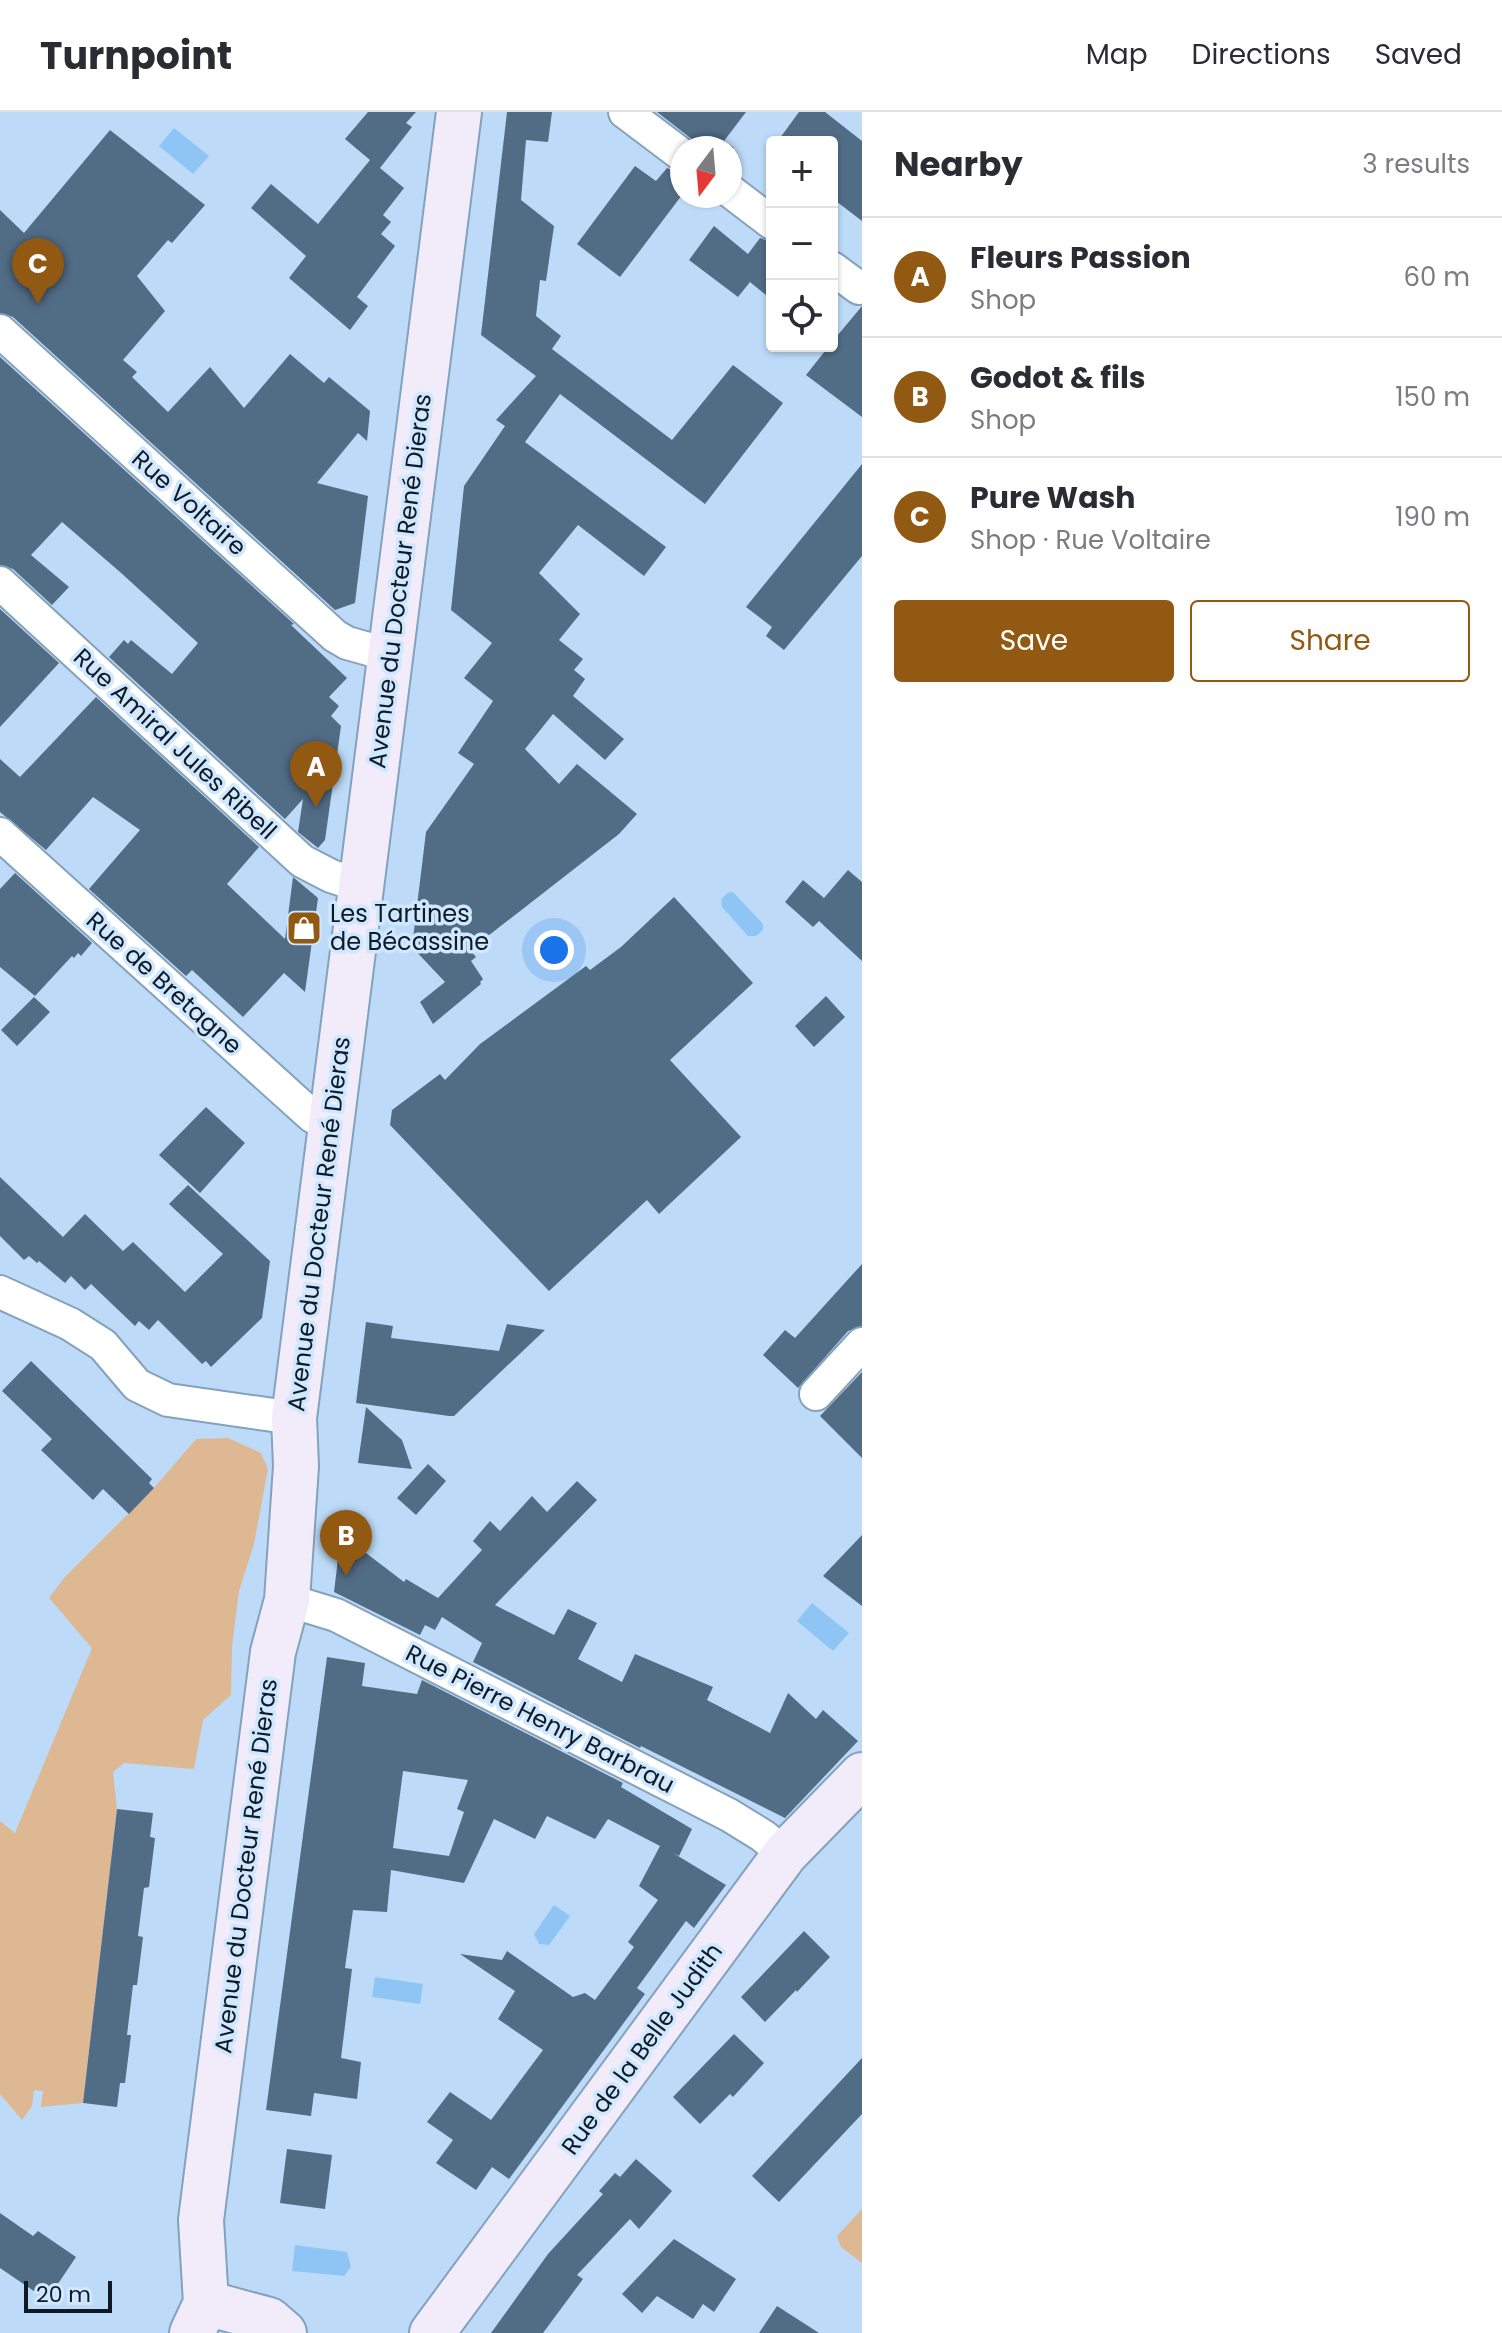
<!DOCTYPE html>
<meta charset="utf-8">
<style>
:root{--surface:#fff;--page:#f2f2f3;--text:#2b2b33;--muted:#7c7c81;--line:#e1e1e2;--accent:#915911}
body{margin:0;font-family:Poppins,sans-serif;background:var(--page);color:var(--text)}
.controls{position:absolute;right:24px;top:24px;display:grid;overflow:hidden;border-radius:8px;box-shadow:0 2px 6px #0004}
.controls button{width:72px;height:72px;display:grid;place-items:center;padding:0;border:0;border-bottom:2px solid var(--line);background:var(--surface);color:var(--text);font:40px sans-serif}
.compass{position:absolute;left:670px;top:24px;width:72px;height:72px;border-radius:50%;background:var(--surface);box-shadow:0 2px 6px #0004;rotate:196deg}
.scale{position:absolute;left:24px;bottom:20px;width:88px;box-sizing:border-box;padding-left:8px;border:4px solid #0f1a24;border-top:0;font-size:22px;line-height:28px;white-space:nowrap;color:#0f1a24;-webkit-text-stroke:6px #cfe8ff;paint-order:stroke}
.you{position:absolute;left:554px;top:838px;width:28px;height:28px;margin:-20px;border:6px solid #fff;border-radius:50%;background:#1a73e8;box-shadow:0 0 0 12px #1a73e833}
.badge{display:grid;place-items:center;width:52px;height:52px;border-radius:50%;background:var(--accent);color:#fff;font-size:26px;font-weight:700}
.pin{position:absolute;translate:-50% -66px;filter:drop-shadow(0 2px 4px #0008)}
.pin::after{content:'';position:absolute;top:42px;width:28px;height:24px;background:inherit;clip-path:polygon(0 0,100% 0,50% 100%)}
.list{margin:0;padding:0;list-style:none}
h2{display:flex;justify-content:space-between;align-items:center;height:104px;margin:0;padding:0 32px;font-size:34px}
h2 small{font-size:26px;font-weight:400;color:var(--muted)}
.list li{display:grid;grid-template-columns:52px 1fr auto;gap:24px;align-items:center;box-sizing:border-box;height:120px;padding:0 32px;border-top:2px solid var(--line)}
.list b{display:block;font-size:30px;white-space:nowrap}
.list p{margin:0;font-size:26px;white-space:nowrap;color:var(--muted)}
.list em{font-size:26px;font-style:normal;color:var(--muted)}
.actions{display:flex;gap:16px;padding:24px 32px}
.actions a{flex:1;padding:18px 0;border:2px solid var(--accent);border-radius:8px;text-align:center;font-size:28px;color:var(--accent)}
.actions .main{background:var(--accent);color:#fff}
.icon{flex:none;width:44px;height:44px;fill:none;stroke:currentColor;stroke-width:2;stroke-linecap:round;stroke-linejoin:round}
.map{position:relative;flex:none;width:862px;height:2221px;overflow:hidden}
header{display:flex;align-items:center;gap:48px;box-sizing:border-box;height:112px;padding:0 40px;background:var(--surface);border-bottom:2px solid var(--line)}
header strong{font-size:38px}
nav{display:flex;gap:44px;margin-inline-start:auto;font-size:28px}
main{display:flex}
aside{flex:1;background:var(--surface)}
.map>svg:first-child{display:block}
.green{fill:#ddb893}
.water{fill:#8fc5f5}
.building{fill:#516c85;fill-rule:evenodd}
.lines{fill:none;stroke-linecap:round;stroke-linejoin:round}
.street-casing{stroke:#84a2bc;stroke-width:36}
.secondary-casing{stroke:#84a2bc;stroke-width:48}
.street{stroke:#fff;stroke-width:32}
.secondary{stroke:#f2ecfa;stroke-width:44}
.labels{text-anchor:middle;stroke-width:7;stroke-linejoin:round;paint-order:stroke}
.street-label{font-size:24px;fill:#0f1a24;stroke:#cfe8ff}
.poi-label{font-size:24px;fill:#0f1a24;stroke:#cfe8ff;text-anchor:start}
</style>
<header>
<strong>Turnpoint</strong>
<nav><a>Map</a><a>Directions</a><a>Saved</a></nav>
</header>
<main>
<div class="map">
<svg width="862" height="2221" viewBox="0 0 862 2221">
<rect width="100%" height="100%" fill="#bddbf8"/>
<g class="green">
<path d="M 228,1326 L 261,1341 L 268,1357 L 254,1432 L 239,1479 L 232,1535 L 231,1583 L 203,1608 L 194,1657 L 124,1651 L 113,1660 L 117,1697 L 83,1991 L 41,1995 L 43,1979 L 34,1978 L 32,1994 L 22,2008 L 0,1982 L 0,1709 L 15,1721 L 92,1536 L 49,1486 L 64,1466 L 154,1376 L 196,1327 Z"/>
<path d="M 862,2097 L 862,2151 L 841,2135 L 837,2124 Z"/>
</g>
<g class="water">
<path d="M 174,16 L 209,44 L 193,62 L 159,34 Z"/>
<path d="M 733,780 L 763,812 L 763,818 L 756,824 L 748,824 L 722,795 L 721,788 L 727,781 Z"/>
<path d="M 812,1491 L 849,1521 L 833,1539 L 797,1509 Z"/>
<path d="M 554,1793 L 570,1804 L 549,1833 L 539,1832 L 534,1822 Z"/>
<path d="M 375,1865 L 423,1872 L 420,1892 L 372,1885 Z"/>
<path d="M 295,2133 L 347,2140 L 351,2155 L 344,2164 L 292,2159 Z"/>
</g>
<g class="building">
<path d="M 368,0 L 416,0 L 406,11 L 412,15 L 380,56 L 404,76 L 383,103 L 391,110 L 381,122 L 395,134 L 357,185 L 368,194 L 350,218 L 289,166 L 306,144 L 251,96 L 271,72 L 318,112 L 370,48 L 345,27 Z"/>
<path d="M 507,0 L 552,0 L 548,30 L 526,28 L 521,88 L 554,114 L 546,169 L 540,168 L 536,204 L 561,224 L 552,237 L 672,328 L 733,253 L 783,291 L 705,392 L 560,282 L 525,330 L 666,435 L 644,464 L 578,413 L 539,461 L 580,502 L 559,528 L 583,547 L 574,558 L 585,567 L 573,584 L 624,627 L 605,648 L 553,602 L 525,637 L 559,672 L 577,652 L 637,702 L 619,722 L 470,838 L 476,845 L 471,849 L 483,867 L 480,870 L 481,872 L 433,912 L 420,890 L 445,870 L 412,835 L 426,720 L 474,652 L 458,641 L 493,589 L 464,566 L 492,531 L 451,498 L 464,374 L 505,314 L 496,308 L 536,264 L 481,223 Z"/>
<path d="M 657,0 L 746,0 L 724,29 L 734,36 L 700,36 L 693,28 Z"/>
<path d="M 799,0 L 825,0 L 862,29 L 862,109 L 832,86 L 832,30 L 777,30 Z"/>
<path d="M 110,18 L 205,93 L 172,131 L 168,128 L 137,164 L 165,199 L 123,248 L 137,260 L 132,265 L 168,300 L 210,255 L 244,296 L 290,242 L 324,271 L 329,265 L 370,299 L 367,329 L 358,321 L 317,371 L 368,384 L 355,491 L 335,498 L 13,205 L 0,201 L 0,98 L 24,121 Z"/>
<path d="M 635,54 L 656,69 L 667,56 L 682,62 L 682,83 L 620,165 L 577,132 Z"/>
<path d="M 714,114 L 748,142 L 760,126 L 772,130 L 772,188 L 750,170 L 738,185 L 689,148 Z"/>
<path d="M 862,194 L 862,305 L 806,263 L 829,234 L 832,234 L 832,230 Z"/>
<path d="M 0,245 L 294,512 L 291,513 L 347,566 L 329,585 L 339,594 L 331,604 L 341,614 L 325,728 L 318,736 L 298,720 L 303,687 L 285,707 L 109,545 L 124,528 L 128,532 L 131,528 L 172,562 L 198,531 L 120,460 L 62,410 L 31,443 L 69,475 L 52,493 L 13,457 L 0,453 Z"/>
<path d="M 862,352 L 862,444 L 784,538 L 766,524 L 772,515 L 746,495 Z"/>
<path d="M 0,497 L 59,551 L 0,615 Z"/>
<path d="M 96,585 L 259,735 L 227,772 L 285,827 L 293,765 L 318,786 L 305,880 L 284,861 L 243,905 L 192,858 L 186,864 L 89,777 L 140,718 L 93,685 L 46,738 L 0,700 L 0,647 L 20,665 Z"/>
<path d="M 848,758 L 862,770 L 862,849 L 819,809 L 813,815 L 785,790 L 803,768 L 824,786 Z"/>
<path d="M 15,761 L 92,831 L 81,844 L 78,841 L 74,846 L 72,844 L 35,884 L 0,855 L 0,777 Z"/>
<path d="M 674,785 L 753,871 L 670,948 L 741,1025 L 659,1102 L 647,1088 L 549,1179 L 390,1013 L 392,998 L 440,962 L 445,968 L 480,932 L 586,854 L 590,858 L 621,835 Z"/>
<path d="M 826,884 L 845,905 L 814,935 L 795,914 Z"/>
<path d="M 34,885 L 50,900 L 17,934 L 1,918 Z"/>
<path d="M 206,995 L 245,1031 L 200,1081 L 159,1043 Z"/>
<path d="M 0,1065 L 63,1125 L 85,1102 L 123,1139 L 133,1130 L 185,1180 L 223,1142 L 169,1092 L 188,1073 L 270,1149 L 262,1206 L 211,1255 L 206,1249 L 202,1252 L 158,1208 L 149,1218 L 139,1209 L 135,1214 L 91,1172 L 85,1178 L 71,1164 L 65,1171 L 39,1149 L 37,1151 L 29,1144 L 24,1148 L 0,1124 Z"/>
<path d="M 862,1152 L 862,1214 L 848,1219 L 798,1276 L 763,1243 L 785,1218 L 795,1226 Z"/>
<path d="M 366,1210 L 393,1214 L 391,1226 L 499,1239 L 507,1212 L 545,1218 L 454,1304 L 449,1304 L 356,1291 Z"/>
<path d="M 31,1249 L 152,1367 L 149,1371 L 154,1376 L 129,1402 L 103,1377 L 93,1388 L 41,1338 L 52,1327 L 2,1279 Z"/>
<path d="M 862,1260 L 862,1346 L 820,1304 Z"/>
<path d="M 366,1295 L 402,1328 L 412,1357 L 358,1351 Z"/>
<path d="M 428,1352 L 446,1369 L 416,1403 L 397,1386 Z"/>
<path d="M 577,1369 L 597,1388 L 495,1493 L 554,1523 L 568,1497 L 597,1511 L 578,1547 L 622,1570 L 635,1542 L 713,1575 L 707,1588 L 770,1621 L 788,1581 L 816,1607 L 823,1598 L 858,1629 L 785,1706 L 641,1634 L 640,1636 L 473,1550 L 482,1531 L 442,1505 L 435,1518 L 425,1513 L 420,1523 L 334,1480 L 341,1422 L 404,1470 L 406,1467 L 438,1486 L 482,1438 L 473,1429 L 490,1409 L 500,1419 L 532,1384 L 547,1400 Z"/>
<path d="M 862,1423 L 862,1494 L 823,1464 Z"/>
<path d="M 327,1545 L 365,1551 L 362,1574 L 417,1582 L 422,1568 L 623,1671 L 621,1675 L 692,1717 L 679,1744 L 673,1741 L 726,1773 L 694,1816 L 686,1809 L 637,1876 L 645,1882 L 509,2067 L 492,2055 L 476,2078 L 436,2051 L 453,2028 L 427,2010 L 450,1980 L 491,2008 L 543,1938 L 498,1907 L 515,1879 L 460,1842 L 502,1848 L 507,1839 L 573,1885 L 585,1881 L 595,1888 L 634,1835 L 628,1830 L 658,1788 L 639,1774 L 660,1734 L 608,1707 L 595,1727 L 547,1704 L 535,1727 L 494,1707 L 464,1771 L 391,1758 L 387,1800 L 353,1798 L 345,1856 L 352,1857 L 341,1946 L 361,1950 L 357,1987 L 314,1981 L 311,2004 L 266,1998 ZM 403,1659 L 468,1668 L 457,1697 L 464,1700 L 449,1744 L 393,1736 Z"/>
<path d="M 117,1697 L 153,1701 L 150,1725 L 155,1726 L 149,1775 L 144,1776 L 138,1824 L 143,1825 L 137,1873 L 133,1873 L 127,1923 L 131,1923 L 125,1971 L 120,1971 L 117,1995 L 83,1991 Z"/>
<path d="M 804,1819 L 830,1845 L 797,1880 L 796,1878 L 765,1910 L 741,1885 Z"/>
<path d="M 734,1922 L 764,1951 L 733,1985 L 730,1982 L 700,2012 L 673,1985 Z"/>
<path d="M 862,1946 L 862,2002 L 779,2090 L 752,2064 Z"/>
<path d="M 287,2037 L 332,2043 L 325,2097 L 280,2091 Z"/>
<path d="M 636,2047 L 672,2079 L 639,2117 L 630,2107 L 577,2163 L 583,2167 L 543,2221 L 491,2221 L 548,2142 L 603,2082 L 599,2079 L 615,2061 L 620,2065 Z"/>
<path d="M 0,2101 L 33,2124 L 38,2119 L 76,2145 L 47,2188 L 0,2156 Z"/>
<path d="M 674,2127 L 736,2167 L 714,2200 L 703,2192 L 693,2207 L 657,2184 L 642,2201 L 622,2182 Z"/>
<path d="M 777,2194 L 819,2221 L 759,2221 Z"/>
</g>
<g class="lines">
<defs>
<g id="street">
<path d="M 625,0 L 682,43"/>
<path d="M 730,79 L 772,111"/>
<path d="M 832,156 L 859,176"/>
<path d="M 0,219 L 335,524 L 347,531 L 390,543"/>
<path d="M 0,471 L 302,749 L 331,764 L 361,774"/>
<path d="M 0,722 L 312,1004 L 332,1015"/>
<path d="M 0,1180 L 70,1212 L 103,1233 L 137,1273 L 168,1288 L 294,1306"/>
<path d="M 816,1282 L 862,1232"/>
<path d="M 287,1488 L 336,1503 L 729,1703 L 763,1724 L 785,1742"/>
</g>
<g id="secondary">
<path d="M 206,2191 L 269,2208 L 284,2221"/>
<path d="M 192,2221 L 206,2191 L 201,2108 L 273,1540 L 287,1488 L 296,1354 L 294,1306 L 459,0"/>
<path d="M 432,2221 L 785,1742 L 862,1663"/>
</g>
</defs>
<use href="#street" class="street-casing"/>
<use href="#secondary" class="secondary-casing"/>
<use href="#street" class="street"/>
<use href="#secondary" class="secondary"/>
</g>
<defs>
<symbol id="shop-square" viewBox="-11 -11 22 22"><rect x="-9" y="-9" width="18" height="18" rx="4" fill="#915911" stroke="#cfe8ff"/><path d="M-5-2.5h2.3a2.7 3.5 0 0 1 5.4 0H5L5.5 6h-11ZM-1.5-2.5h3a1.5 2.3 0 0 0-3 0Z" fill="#fff"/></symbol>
</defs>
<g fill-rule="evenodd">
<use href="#shop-square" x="284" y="796" width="40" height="40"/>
</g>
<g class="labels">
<g class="street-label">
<text transform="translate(189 391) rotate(42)" y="8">Rue Voltaire</text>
<text transform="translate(400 469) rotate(-83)" y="8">Avenue du Docteur René Dieras</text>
<text transform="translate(175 632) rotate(43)" y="8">Rue Amiral Jules Ribell</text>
<text transform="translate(164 871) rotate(42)" y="8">Rue de Bretagne</text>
<text transform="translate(319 1112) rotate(-83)" y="8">Avenue du Docteur René Dieras</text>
<text transform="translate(540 1607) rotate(27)" y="8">Rue Pierre Henry Barbrau</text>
<text transform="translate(246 1754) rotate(-83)" y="8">Avenue du Docteur René Dieras</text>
<text transform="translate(642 1937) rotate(-54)" y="8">Rue de la Belle Judith</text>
</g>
<g class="poi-label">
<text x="330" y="810">Les Tartines<tspan x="330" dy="28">de Bécassine</tspan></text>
</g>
</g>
</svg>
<div class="controls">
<button>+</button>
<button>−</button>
<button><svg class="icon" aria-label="locate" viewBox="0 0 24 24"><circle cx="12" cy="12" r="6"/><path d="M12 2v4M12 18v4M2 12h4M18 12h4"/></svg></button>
</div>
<svg class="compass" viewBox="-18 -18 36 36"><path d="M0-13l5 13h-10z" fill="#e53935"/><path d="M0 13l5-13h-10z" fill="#7c7c81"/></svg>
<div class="scale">20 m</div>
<div class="you"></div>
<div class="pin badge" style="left:316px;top:695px">A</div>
<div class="pin badge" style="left:346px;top:1464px">B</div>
<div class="pin badge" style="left:38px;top:192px">C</div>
</div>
<aside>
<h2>Nearby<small>3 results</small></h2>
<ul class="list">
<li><span class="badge">A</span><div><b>Fleurs Passion</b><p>Shop</p></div><em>60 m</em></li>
<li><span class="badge">B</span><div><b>Godot &amp; fils</b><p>Shop</p></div><em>150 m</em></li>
<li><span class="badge">C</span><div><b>Pure Wash</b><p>Shop · Rue Voltaire</p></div><em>190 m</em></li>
</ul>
<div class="actions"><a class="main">Save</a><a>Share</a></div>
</aside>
</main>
